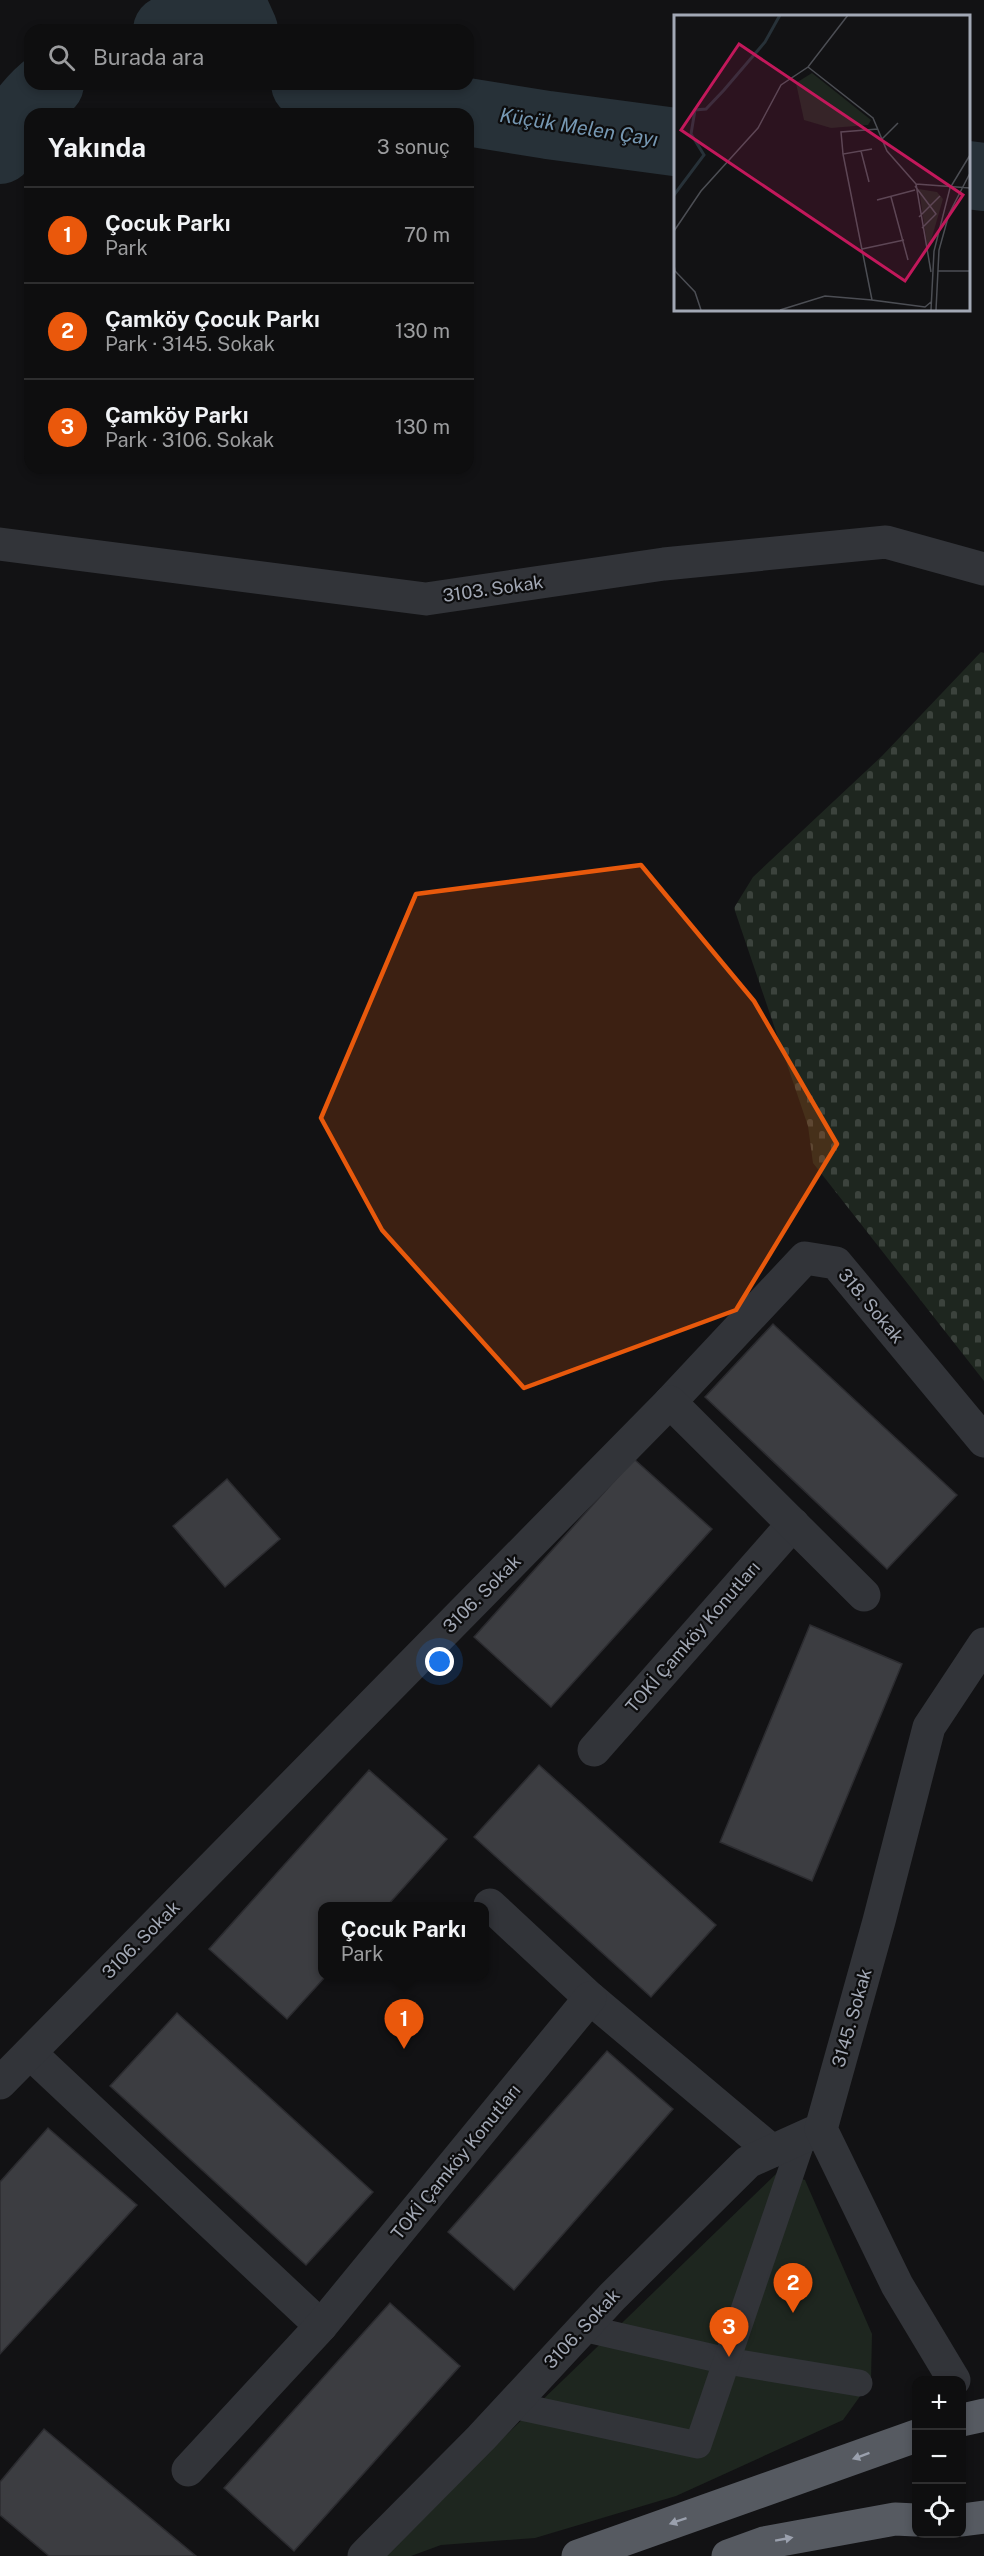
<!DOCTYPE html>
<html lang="tr">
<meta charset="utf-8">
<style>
:root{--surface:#0e0e0f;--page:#1c1c1d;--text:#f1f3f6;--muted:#9b9c9e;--line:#2e2e2f;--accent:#ea580c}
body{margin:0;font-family:"Public Sans",sans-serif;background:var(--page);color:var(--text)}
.controls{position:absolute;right:18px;bottom:18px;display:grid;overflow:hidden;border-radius:12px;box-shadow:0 3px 9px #0003}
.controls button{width:54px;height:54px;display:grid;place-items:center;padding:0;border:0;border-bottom:2px solid var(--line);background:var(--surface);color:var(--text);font:30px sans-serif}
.you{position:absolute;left:440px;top:1662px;width:21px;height:21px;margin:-15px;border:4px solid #fff;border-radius:50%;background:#1a73e8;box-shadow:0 0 0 9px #1a73e833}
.badge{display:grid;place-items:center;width:39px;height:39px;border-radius:50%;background:var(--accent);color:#fff;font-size:20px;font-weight:700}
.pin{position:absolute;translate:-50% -50px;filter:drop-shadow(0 2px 3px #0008)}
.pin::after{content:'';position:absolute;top:32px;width:21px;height:18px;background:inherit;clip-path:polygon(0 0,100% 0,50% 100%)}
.popup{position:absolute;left:318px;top:1902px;width:171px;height:78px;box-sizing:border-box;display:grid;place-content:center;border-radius:12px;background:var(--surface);filter:drop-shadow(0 2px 4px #0005);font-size:20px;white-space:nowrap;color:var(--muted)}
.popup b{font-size:22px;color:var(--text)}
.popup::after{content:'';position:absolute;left:50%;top:100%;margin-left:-12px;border:12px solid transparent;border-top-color:var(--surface)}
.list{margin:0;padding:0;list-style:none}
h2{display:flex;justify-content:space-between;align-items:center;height:78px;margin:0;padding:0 24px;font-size:26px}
h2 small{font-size:20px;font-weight:400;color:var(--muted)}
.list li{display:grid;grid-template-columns:39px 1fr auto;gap:18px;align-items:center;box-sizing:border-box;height:96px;padding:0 24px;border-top:2px solid var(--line)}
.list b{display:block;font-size:22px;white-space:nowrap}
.list p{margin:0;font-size:20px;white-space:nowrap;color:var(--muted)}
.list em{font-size:20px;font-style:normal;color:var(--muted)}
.icon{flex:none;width:33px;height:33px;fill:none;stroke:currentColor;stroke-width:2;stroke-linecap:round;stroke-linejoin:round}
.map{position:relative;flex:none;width:984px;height:2556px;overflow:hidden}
.search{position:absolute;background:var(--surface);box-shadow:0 3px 9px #0003;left:24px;top:24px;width:450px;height:66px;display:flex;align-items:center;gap:15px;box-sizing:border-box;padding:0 21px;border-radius:18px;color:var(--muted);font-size:22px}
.panel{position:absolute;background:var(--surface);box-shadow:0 3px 9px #0003;left:24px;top:108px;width:450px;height:366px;border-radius:18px}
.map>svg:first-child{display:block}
.cemetery{fill:url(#cemetery-stones)}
.park{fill:#1e261f}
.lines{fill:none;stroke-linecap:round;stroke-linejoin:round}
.river{stroke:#273138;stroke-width:68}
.building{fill:#3c3d41;stroke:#2c2c30;stroke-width:1.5}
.pedestrian{stroke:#323439;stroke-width:27}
.minor{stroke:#323439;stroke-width:33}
.tertiary{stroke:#323439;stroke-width:33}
.trunk{stroke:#565a61;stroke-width:33}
.oneway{fill:#9aa0ad}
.marked{fill:#e8590c;fill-opacity:0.2;stroke:#e8590c;stroke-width:4.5;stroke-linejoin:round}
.labels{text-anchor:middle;stroke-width:4.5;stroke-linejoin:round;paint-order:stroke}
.street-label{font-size:18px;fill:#a2a8b5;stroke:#0d0d0e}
.water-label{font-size:20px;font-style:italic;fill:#7698b3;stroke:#0d0d0e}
.inset-river{fill:none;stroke:#273138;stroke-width:3}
.inset-road{fill:none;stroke:#4c4e54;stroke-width:1.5}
.view{fill:#c2185b;fill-opacity:0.15;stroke:#c2185b;stroke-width:3}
.inset-edge{fill:none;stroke:#a2a8b5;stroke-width:3}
</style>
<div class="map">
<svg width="984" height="2556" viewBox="0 0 984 2556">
<defs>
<pattern id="cemetery-stones" width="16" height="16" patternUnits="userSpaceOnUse" patternTransform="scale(1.5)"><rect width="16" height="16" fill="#1e261f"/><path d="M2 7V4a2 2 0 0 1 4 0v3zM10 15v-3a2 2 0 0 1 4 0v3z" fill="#3c433d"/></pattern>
</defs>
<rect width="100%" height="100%" fill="#121214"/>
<path class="cemetery" d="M 981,652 L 984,653 L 984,1381 L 813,1163 L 808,1126 L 734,908 L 753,877 L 882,756 Z"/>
<path class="park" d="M 779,2171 L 805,2180 L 872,2334 L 871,2381 L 843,2420 L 676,2496 L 535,2538 L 441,2545 L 411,2556 L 381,2556 Z"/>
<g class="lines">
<g class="river">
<path d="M 167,30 L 235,10 L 244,30"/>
<path d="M 305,84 L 324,89 L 548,125 L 675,142"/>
<path d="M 0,150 C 12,125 28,100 50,84"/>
<path d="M 968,175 L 984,177"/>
</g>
</g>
<g class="building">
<path d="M 773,1324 L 957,1495 L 887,1569 L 705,1397 Z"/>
<path d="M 634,1459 L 712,1529 L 551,1707 L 474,1637 Z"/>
<path d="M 227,1479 L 280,1539 L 225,1587 L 173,1526 Z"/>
<path d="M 810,1625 L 902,1664 L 812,1881 L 720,1842 Z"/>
<path d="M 539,1765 L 716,1925 L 651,1997 L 474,1837 Z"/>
<path d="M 369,1770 L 447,1839 L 387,1906 L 323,1906 L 323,1976 L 326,1976 L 287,2019 L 209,1949 Z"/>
<path d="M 177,2013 L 373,2192 L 306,2265 L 110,2086 Z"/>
<path d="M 607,2051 L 673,2109 L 514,2290 L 448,2232 Z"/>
<path d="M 48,2128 L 137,2205 L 0,2354 L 0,2182 Z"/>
<path d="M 390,2303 L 460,2366 L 294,2551 L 224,2488 Z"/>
<path d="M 44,2429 L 196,2556 L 49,2556 L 0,2515 L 0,2482 Z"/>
</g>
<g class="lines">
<g class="pedestrian">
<path d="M 583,2328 L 727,2361 L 859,2383"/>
<path d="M 512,2405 L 698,2445 L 803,2137"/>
</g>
<g class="minor">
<path d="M 0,544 L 426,599 L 664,564 L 886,542 L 984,569"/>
<path d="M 670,1402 L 805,1258 L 836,1263 L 984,1441"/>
<path d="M 594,1750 L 793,1524"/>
<path d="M 490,1905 L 590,1998 L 772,2151"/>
<path d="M 30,2053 L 321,2326"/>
<path d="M 0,2083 L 670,1402 L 864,1595"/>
<path d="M 188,2470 L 321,2326 L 590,1998"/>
<path d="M 364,2556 L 481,2438 L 612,2297 L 748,2162 L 821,2129"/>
</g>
<path class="tertiary" d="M 954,2380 L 897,2285 L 821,2129 L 879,1921 L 929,1727 L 984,1644"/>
<g class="trunk">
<path d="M 962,2420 L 984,2415"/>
<path d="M 962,2520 L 984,2517"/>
<path d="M 578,2556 L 916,2436"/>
<path d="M 728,2556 L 764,2543 L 895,2519 L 916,2520"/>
</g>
</g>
<defs><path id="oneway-solid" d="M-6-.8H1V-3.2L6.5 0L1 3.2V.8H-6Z" transform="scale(1.5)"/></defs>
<g class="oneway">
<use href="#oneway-solid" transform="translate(861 2456) rotate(160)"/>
<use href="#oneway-solid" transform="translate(678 2521) rotate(161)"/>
<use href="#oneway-solid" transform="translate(784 2539) rotate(-10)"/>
</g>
<path class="marked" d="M 641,865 L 754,1001 L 837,1144 L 736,1310 L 524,1388 L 382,1230 L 321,1118 L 416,894 Z"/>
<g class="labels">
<g class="street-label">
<text transform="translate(493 589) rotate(-8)" y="6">3103. Sokak</text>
<text transform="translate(871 1306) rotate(50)" y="6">318. Sokak</text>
<text transform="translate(482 1594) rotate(-45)" y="6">3106. Sokak</text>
<text transform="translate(693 1637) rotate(-49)" y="6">TOKİ Çamköy Konutları</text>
<text transform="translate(141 1940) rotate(-45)" y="6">3106. Sokak</text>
<text transform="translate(852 2018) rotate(-74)" y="6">3145. Sokak</text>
<text transform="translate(456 2162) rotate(-51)" y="6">TOKİ Çamköy Konutları</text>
<text transform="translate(582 2329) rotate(-47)" y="6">3106. Sokak</text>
</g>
<g class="water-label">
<text transform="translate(579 127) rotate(9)" y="7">Küçük Melen Çayı</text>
</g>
</g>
<g transform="translate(674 15)">
<rect width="296" height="296" fill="#121214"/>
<path d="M 138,58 L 197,105 L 194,110 L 157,113 L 130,105 L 122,68 Z" fill="#1e261f"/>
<path d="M 245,174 L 263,177 L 269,184 L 254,236 Z" fill="#1e261f"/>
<path class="inset-river" d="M 0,180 L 30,140 L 17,119 L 21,95 L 32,94 L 50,75 L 91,27 L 106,0"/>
<path class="inset-road" d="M 134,52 L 199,103 L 213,136 L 242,169 L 296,173M 208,124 L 224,108M 198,134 L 169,139 L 198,285 L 251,292 L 257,287M 187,136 L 195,167M 169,139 L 167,117 L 204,114M 242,169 L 257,257M 241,171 L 262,199 L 248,213M 217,182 L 234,245M 203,185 L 241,175M 245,202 L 266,181M 0,216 L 27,176 L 84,113 L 107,70 L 134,52 L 174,0M 188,234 L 230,225M 0,250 L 1,256 L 21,277 L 27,295M 264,256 L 296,256M 106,295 L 151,281 L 198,285M 257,295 L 260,236 L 276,173 L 296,140M 262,295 L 265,235 L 275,199 L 296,158"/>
<path class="view" d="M 65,29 L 289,180 L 231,266 L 7,115 Z"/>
<rect width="296" height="296" class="inset-edge"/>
</g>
</svg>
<div class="controls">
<button>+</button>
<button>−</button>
<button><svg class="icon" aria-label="locate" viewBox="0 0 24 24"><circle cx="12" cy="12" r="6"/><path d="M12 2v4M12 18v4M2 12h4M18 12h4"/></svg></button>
</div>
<div class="you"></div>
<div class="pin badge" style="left:404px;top:2049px">1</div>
<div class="popup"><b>Çocuk Parkı</b>Park</div>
<div class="pin badge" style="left:793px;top:2313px">2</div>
<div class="pin badge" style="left:729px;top:2357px">3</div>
<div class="search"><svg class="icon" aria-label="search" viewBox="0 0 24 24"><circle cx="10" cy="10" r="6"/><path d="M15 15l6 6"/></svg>Burada ara</div>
<section class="panel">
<h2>Yakında<small>3 sonuç</small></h2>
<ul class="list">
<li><span class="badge">1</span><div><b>Çocuk Parkı</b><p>Park</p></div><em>70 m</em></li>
<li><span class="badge">2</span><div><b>Çamköy Çocuk Parkı</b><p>Park · 3145. Sokak</p></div><em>130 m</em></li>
<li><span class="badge">3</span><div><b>Çamköy Parkı</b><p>Park · 3106. Sokak</p></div><em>130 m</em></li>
</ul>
</section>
</div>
